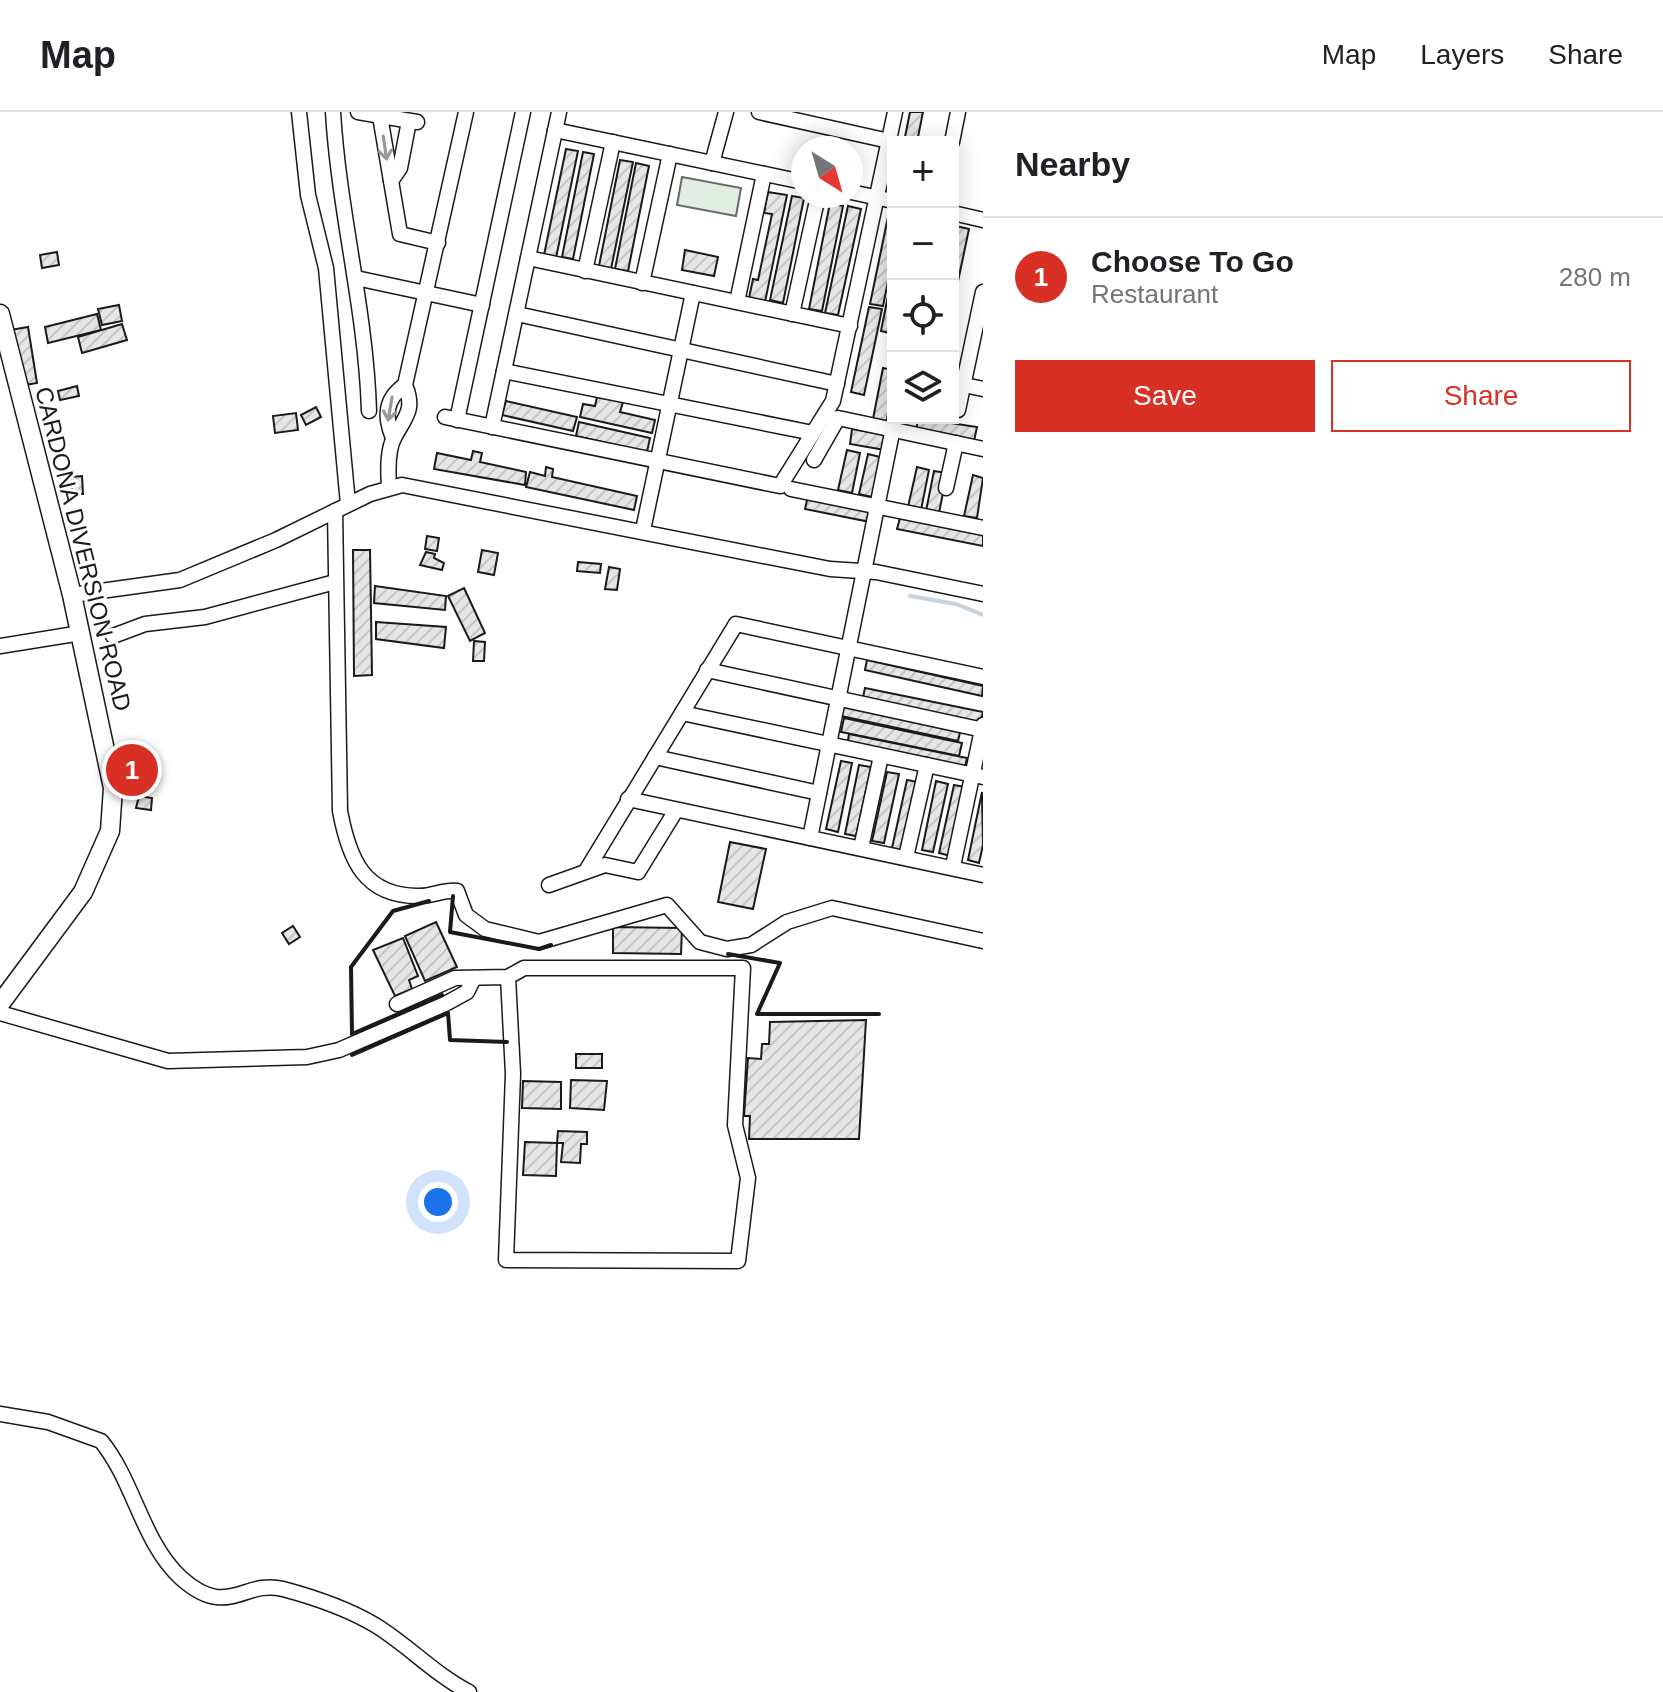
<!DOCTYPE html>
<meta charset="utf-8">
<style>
:root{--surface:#fff;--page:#f2f2f2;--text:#202124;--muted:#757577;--line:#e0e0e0;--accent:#d93025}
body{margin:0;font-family:Arial,sans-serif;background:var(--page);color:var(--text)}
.controls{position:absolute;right:24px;top:24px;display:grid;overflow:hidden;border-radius:0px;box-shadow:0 4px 20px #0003}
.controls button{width:72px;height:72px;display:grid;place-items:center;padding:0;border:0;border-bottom:2px solid var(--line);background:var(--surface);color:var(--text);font:40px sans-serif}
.compass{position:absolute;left:791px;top:24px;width:72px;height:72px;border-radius:50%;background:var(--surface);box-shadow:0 4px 20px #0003;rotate:143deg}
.you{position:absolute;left:438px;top:1090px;width:28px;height:28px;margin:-20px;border:6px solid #fff;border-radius:50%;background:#1a73e8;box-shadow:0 0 0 12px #1a73e833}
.badge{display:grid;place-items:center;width:52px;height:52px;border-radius:50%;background:var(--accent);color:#fff;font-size:26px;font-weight:700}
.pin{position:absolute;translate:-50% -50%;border:4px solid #fff;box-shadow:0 2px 8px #0006}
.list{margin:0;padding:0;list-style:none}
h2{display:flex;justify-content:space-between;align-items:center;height:104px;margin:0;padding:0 32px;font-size:34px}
h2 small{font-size:26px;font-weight:400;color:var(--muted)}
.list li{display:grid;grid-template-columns:52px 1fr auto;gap:24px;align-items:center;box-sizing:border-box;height:120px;padding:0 32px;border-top:2px solid var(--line)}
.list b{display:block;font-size:30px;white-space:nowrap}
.list p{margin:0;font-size:26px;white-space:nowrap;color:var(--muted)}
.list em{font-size:26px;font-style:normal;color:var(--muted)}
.actions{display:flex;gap:16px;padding:24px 32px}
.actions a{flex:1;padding:18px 0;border:2px solid var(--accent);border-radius:0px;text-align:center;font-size:28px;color:var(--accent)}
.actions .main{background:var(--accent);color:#fff}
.icon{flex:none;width:44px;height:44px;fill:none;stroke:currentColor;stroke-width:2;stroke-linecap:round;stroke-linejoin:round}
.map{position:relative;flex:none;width:983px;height:1580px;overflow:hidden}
header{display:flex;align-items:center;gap:48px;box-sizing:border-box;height:112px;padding:0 40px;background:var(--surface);border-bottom:2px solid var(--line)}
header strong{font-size:38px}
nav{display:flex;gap:44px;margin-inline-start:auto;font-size:28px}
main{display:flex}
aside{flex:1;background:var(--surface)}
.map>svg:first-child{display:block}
.park{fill:#e0efe3;stroke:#6a6a6a;stroke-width:2}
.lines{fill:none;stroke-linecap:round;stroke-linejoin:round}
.stream{stroke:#c6d2dc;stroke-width:4}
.building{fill:url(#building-hatch);stroke:#1a1a1a;stroke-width:2}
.minor-casing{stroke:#1a1a1a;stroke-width:17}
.major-casing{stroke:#1a1a1a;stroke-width:21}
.minor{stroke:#fff;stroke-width:14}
.major{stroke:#fff;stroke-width:18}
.wall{stroke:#1a1a1a;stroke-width:4}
.oneway{stroke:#989898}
.labels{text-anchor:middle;stroke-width:6;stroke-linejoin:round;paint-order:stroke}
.street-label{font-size:24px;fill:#1a1a1a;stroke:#fff}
</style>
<header>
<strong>Map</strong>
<nav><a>Map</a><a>Layers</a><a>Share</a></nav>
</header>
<main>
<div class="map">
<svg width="983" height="1580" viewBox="0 0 983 1580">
<defs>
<pattern id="building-hatch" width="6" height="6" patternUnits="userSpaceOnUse" patternTransform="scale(2)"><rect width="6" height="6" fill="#e6e6e6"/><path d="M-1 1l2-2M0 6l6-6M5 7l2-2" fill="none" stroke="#c5c5c5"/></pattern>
</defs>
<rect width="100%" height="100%" fill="#fff"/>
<path class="park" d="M 682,65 L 741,76 L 736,104 L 677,93 Z"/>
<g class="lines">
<path class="stream" d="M 910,484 L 956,492 L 983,503"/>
</g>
<g class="building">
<path d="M 910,0 L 923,0 L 917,30 L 904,30 Z"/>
<path d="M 566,37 L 578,39 L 556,146 L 544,143 Z"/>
<path d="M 583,40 L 594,42 L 573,147 L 562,145 Z"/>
<path d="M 620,48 L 633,50 L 611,157 L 599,154 Z"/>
<path d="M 636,51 L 649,54 L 628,159 L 615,157 Z"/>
<path d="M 768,80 L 787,83 L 765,190 L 749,186 L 753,167 L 758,168 L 772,102 L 764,101 Z"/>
<path d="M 792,84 L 804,86 L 783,191 L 770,188 Z"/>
<path d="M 830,91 L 843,94 L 822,199 L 809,197 Z"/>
<path d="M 848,94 L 861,97 L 838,203 L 825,201 Z"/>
<path d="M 889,100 L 893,100 L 893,145 L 883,194 L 870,192 Z"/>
<path d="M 956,114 L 969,117 L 953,193 L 953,130 Z"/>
<path d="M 685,138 L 718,145 L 714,164 L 682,158 Z"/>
<path d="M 57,140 L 59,153 L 42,156 L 40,143 Z"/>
<path d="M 891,169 L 893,169 L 893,222 L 881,219 Z"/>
<path d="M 119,193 L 122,209 L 102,213 L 98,197 Z"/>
<path d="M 869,195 L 882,197 L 864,283 L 851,280 Z"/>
<path d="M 97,202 L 101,218 L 48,231 L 45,215 Z"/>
<path d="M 122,212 L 127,228 L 82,241 L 78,225 Z"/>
<path d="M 28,215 L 37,271 L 19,274 L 10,218 Z"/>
<path d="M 883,256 L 893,258 L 887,309 L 873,307 Z"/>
<path d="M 77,274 L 79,284 L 60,288 L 58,279 Z"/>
<path d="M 597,285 L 623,290 L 620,300 L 655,308 L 652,321 L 580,305 L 583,292 L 595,294 Z"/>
<path d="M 506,289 L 577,305 L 573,319 L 502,303 Z"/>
<path d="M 316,295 L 321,305 L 306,313 L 301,303 Z"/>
<path d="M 296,301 L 298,318 L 275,321 L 273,304 Z"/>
<path d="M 918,306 L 977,315 L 974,329 L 916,320 Z"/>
<path d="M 579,310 L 650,326 L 647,340 L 576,324 Z"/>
<path d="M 852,317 L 887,323 L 885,338 L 850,332 Z"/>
<path d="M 847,338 L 860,341 L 852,381 L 838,378 Z"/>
<path d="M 473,339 L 482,341 L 480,350 L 526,360 L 525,373 L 434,357 L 437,341 L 471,348 Z"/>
<path d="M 868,342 L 880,345 L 872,385 L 859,382 Z"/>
<path d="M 546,355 L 553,357 L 552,365 L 637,384 L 634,398 L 526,375 L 530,360 L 545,364 Z"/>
<path d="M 917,355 L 929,358 L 921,398 L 908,395 Z"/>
<path d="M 934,359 L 947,361 L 939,401 L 926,399 Z"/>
<path d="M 973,363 L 983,366 L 977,406 L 964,404 Z"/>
<path d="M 82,364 L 83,382 L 72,382 L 71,365 Z"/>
<path d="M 808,384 L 872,397 L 870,410 L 805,397 Z"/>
<path d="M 900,406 L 983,423 L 983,434 L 897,417 Z"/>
<path d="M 427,424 L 439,426 L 437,439 L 425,437 Z"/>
<path d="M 353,438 L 370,438 L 372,563 L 354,564 Z"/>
<path d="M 482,438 L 498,441 L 494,463 L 478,460 Z"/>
<path d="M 426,440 L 435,442 L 434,446 L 444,451 L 442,458 L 420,453 Z"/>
<path d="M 578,450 L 601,452 L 600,461 L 577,459 Z"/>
<path d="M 609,455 L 620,457 L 617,478 L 605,477 Z"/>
<path d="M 375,474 L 446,484 L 445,498 L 374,491 Z"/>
<path d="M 464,476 L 485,521 L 470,529 L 448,484 Z"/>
<path d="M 376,510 L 446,515 L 444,536 L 376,527 Z"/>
<path d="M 474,529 L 485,530 L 484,549 L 473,549 Z"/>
<path d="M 867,548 L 983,574 L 982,584 L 865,558 Z"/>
<path d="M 865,576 L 983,600 L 980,614 L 862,590 Z"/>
<path d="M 844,591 L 961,616 L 958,629 L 841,604 Z"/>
<path d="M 844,606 L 962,631 L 959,644 L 841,620 Z"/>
<path d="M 849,622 L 967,646 L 964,659 L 847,635 Z"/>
<path d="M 841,649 L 852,651 L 838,720 L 826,717 Z"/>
<path d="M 859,653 L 871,655 L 856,724 L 845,722 Z"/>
<path d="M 887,660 L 899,662 L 884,731 L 872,729 Z"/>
<path d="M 907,668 L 918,670 L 904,739 L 892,736 Z"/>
<path d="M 936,669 L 948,672 L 933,740 L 922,738 Z"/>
<path d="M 954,673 L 965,675 L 951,744 L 939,741 Z"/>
<path d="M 982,680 L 983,733 L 979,751 L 968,748 Z"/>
<path d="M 139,684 L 152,686 L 151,698 L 136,696 Z"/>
<path d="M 730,730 L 766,737 L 753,797 L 718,790 Z"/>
<path d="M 436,810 L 457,855 L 425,869 L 405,824 Z"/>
<path d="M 293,814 L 300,825 L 289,832 L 282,821 Z"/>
<path d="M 613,815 L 682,816 L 681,842 L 613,841 Z"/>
<path d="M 403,826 L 418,864 L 409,868 L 412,877 L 395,884 L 373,838 Z"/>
<path d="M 866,908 L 859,1027 L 749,1027 L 750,1004 L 744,1004 L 748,946 L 761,947 L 762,932 L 769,932 L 770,910 Z"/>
<rect x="576" y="942" width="26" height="14"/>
<path d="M 571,968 L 607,969 L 604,998 L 570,996 Z"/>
<path d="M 523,969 L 561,970 L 561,997 L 522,996 Z"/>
<path d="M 558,1019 L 587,1020 L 587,1032 L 581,1032 L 580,1051 L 561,1050 L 563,1031 L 557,1031 Z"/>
<path d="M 525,1030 L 557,1031 L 556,1064 L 523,1063 Z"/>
</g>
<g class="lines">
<defs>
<g id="minor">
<path d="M 299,0 L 308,83 L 326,156 L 348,392"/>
<path d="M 333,0 C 339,101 366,198 369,299"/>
<path d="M 358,0 L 417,10"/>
<path d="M 759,0 L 889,29"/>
<path d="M 380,4 L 400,122 L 438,131"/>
<path d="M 555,18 L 803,70"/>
<path d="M 952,30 L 958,0"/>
<path d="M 712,51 L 726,0"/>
<path d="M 391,69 L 400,56 L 409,9"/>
<path d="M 851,80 L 893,89"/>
<path d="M 953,101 L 983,108"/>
<path d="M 528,146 L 850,214"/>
<path d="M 585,159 L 613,30"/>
<path d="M 356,166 L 482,193"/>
<path d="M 642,171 L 670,42"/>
<path d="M 737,190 L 764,62"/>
<path d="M 517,202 L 837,272"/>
<path d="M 792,202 L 818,84"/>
<path d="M 504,259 L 813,321"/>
<path d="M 964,273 L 983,277"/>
<path d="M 958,298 L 983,180"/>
<path d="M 445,305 L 780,374 L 833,289 L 895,0"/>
<path d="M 457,308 L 523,0"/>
<path d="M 492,315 L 559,0"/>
<path d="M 393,326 C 384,304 385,287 405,273"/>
<path d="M 814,348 L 838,306 L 983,337"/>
<path d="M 389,374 C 388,359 387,337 395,324 C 406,304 415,297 405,273 L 466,0"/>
<path d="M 946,376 L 956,331"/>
<path d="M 791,377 L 983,416"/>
<path d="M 335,399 L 340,699 C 349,747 364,785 420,784 C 433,784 445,777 457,779 L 466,803 L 485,817 L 539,830 L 667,793 L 700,830 L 727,837 L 751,833 L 787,810 L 832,796 L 983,829"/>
<path d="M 643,418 L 693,181"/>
<path d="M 72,483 L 180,468 L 276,428 L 370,382 L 402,373 L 830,457 L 876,460 L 983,482"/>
<path d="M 113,524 L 145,512 L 205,505 L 335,470"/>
<path d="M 0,534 L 81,521"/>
<path d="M 707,558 L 983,618"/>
<path d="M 682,601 L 983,665"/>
<path d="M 655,645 L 819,681"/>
<path d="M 628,687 L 983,763"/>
<path d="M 810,726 L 895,306"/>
<path d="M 861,736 L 881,644"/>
<path d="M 906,745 L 927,653"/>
<path d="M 953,754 L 983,613"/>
<path d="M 586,759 L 736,512 L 983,565"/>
<path d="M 549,773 L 605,753 L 638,760 L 675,700"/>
<path d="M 397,892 L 455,866 L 508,865 L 524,856 L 743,856 L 735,1013 L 748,1066 L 738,1149 L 506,1148 L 513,962 L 508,865"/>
<path d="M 0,901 L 168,949 L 307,945 L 339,938 L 445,892 L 467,880 L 473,868"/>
<path d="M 0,1302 L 48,1310 L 101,1329 C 134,1369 142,1430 181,1466 C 228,1508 243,1467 283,1477 C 313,1485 348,1497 375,1513 C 408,1533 434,1562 469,1580"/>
</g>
<path id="major" d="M 0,202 L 72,483 L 113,676 L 110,719 L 83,780 L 0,892"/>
</defs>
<use href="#minor" class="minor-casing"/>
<use href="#major" class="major-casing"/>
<use href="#minor" class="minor"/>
<use href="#major" class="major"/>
<g class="wall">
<path d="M 453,784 L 450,820 L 539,837 L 551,833"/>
<path d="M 429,789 L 393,799 L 351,855 L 352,922 L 442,883"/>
<path d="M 728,842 L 780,851 L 757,902 L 879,902"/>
<path d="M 352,943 L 448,901 L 450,928 L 507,930"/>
</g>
</g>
<defs><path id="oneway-shaft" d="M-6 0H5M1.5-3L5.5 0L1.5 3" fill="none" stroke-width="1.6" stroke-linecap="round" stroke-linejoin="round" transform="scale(2)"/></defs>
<g class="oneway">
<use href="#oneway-shaft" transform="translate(385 36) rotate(82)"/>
<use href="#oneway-shaft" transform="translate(390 297) rotate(100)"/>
</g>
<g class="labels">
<g class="street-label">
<text transform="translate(83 437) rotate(76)" y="8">CARDONA DIVERSION ROAD</text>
</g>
</g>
</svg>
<div class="controls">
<button>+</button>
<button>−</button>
<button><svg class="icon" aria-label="locate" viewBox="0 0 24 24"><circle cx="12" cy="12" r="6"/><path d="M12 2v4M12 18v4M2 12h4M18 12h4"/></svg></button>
<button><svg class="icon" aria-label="layers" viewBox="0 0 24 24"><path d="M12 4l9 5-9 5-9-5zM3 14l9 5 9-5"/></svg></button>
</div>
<svg class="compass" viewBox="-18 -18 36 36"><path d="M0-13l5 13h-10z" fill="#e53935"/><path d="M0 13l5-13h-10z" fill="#757577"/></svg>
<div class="you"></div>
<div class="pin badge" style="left:132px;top:658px">1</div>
</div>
<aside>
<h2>Nearby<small></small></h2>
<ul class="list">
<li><span class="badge">1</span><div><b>Choose To Go</b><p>Restaurant</p></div><em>280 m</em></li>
</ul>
<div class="actions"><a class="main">Save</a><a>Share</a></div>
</aside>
</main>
